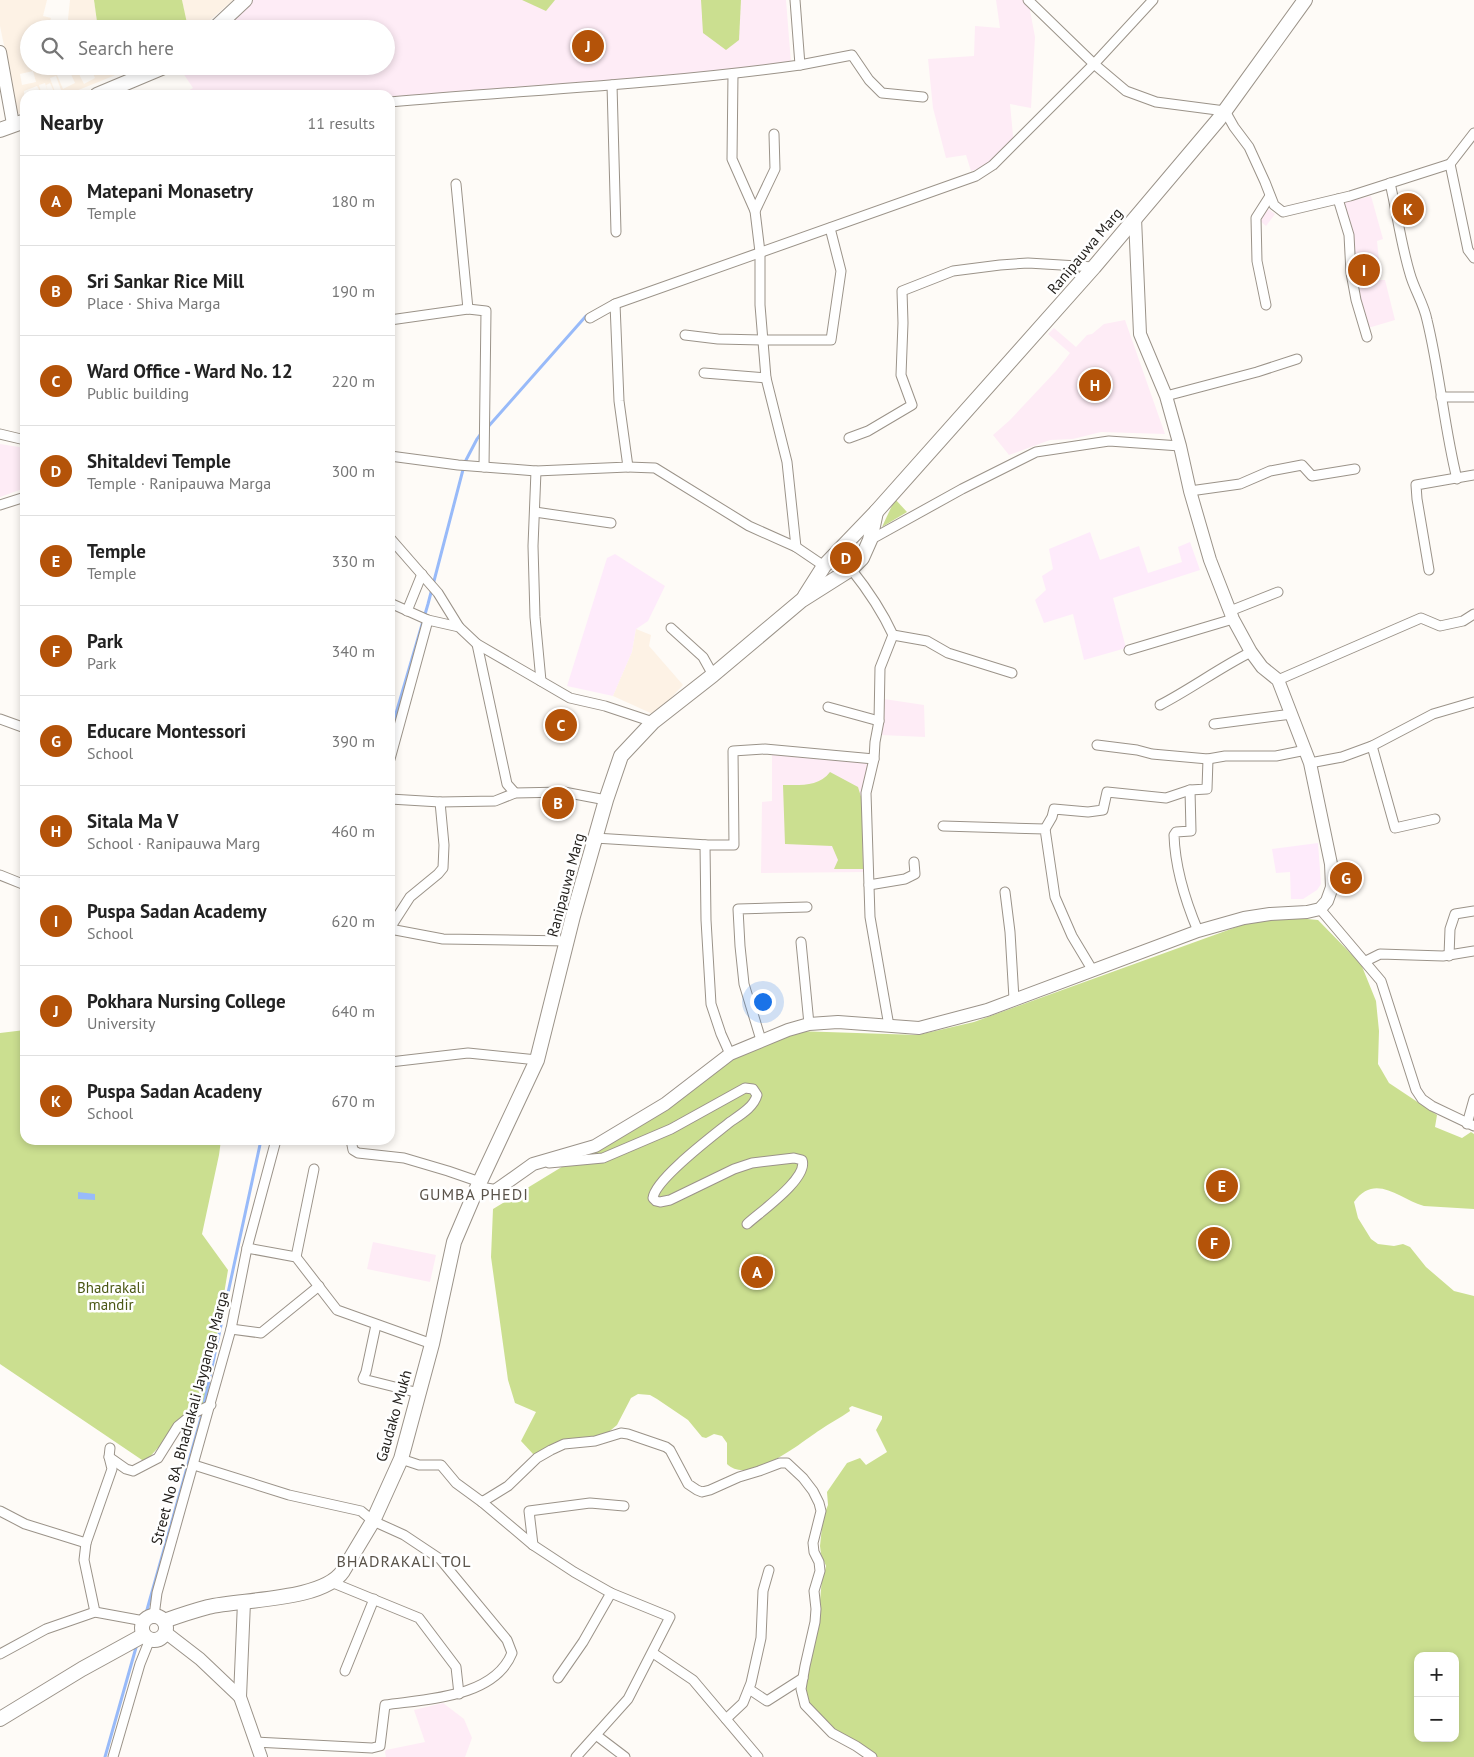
<!DOCTYPE html>
<meta charset="utf-8">
<style>
:root{--surface:#fff;--page:#f6f6f6;--text:#222;--muted:#767676;--line:#e0e0e0;--accent:#b45309}
body{margin:0;font-family:"PT Sans",sans-serif;background:var(--page);color:var(--text)}
.controls{position:absolute;right:15px;bottom:15px;display:grid;overflow:hidden;border-radius:10px;box-shadow:0 2px 8px #0003}
.controls button{width:45px;height:45px;display:grid;place-items:center;padding:0;border:0;border-bottom:1px solid var(--line);background:var(--surface);color:var(--text);font:25px sans-serif}
.you{position:absolute;left:762px;top:1001px;width:18px;height:18px;margin:-12px;border:4px solid #fff;border-radius:50%;background:#1a73e8;box-shadow:0 0 0 8px #1a73e833}
.badge{display:grid;place-items:center;width:32px;height:32px;border-radius:50%;background:var(--accent);color:#fff;font-size:16px;font-weight:700}
.pin{position:absolute;translate:-50% -50%;border:2px solid #fff;box-shadow:0 1px 5px #0006}
.list{margin:0;padding:0;list-style:none}
h2{display:flex;justify-content:space-between;align-items:center;height:65px;margin:0;padding:0 20px;font-size:21px}
h2 small{font-size:16px;font-weight:400;color:var(--muted)}
.list li{display:grid;grid-template-columns:32px 1fr auto;gap:15px;align-items:center;box-sizing:border-box;height:90px;padding:0 20px;border-top:1px solid var(--line)}
.list b{display:block;font-size:19px;white-space:nowrap}
.list p{margin:0;font-size:16px;white-space:nowrap;color:var(--muted)}
.list em{font-size:16px;font-style:normal;color:var(--muted)}
.icon{flex:none;width:28px;height:28px;fill:none;stroke:currentColor;stroke-width:2;stroke-linecap:round;stroke-linejoin:round}
.map{position:relative;flex:none;width:1474px;height:1757px;overflow:hidden}
.search{position:absolute;background:var(--surface);box-shadow:0 2px 8px #0003;left:20px;top:20px;width:375px;height:55px;display:flex;align-items:center;gap:12px;box-sizing:border-box;padding:0 18px;border-radius:28px;color:var(--muted);font-size:19px}
.panel{position:absolute;background:var(--surface);box-shadow:0 2px 8px #0003;left:20px;top:90px;width:375px;height:1055px;border-radius:15px}
.map>svg:first-child{display:block}
.commercial{fill:#feebfb}
.built{fill:#fdf2e5;fill-rule:evenodd}
.education{fill:#feecf6}
.green{fill:#cbdf90;fill-rule:evenodd}
.water{fill:#98baf9}
.lines{fill:none;stroke-linecap:round;stroke-linejoin:round}
.stream{stroke:#98baf9;stroke-width:3}
.street-casing{stroke:#9b9389;stroke-width:11}
.secondary-casing{stroke:#9b9389;stroke-width:14}
.primary-casing{stroke:#9b9389;stroke-width:16}
.street{stroke:#fff;stroke-width:9}
.secondary{stroke:#fff;stroke-width:12}
.primary{stroke:#fff;stroke-width:14}
.labels{text-anchor:middle;stroke-width:5;stroke-linejoin:round;paint-order:stroke}
.street-label{font-size:15px;fill:#211e1a;stroke:#fff}
.park-label{font-size:15px;fill:#4b5815;stroke:#fff}
.neighbourhood-label{font-size:16px;letter-spacing:1px;fill:#5a534a;stroke:#fff}
</style>
<div class="map">
<svg width="1474" height="1757" viewBox="0 0 1474 1757">
<rect width="100%" height="100%" fill="#fefbf7"/>
<g class="commercial">
<path d="M 1090,532 L 1100,560 L 1139,546 L 1148,573 L 1182,562 L 1178,547 L 1190,542 L 1200,570 L 1113,598 L 1126,648 L 1084,660 L 1073,614 L 1044,623 L 1035,600 L 1046,590 L 1042,576 L 1053,569 L 1049,549 Z"/>
<path d="M 615,554 L 665,586 L 648,621 L 636,629 L 632,652 L 613,696 L 567,686 L 607,558 Z"/>
<path d="M 1318,843 L 1321,884 L 1317,890 L 1303,899 L 1291,899 L 1290,872 L 1276,873 L 1272,849 Z"/>
</g>
<g class="built">
<path d="M 0,0 L 47,0 L 43,16 L 51,18 L 48,27 L 50,29 L 29,29 L 29,66 L 78,66 L 76,68 L 84,84 L 95,78 L 91,69 L 88,70 L 86,66 L 106,66 L 107,73 L 113,72 L 113,66 L 123,66 L 124,68 L 128,66 L 138,66 L 66,95 L 53,95 L 55,94 L 50,83 L 46,85 L 49,95 L 45,83 L 39,85 L 42,95 L 37,86 L 24,91 L 25,111 L 18,114 L 0,26 ZM 69,70 L 75,83 L 63,89 L 57,75 ZM 33,71 L 36,82 L 22,85 L 20,74 ZM 56,76 L 61,90 L 55,92 L 50,78 Z"/>
<path d="M 70,0 L 94,0 L 98,29 L 72,29 L 68,19 Z"/>
<path d="M 182,0 L 233,0 L 200,29 L 187,29 Z"/>
<path d="M 636,629 L 651,635 L 649,646 L 683,685 L 655,715 L 613,696 L 632,652 Z"/>
</g>
<g class="education">
<path d="M 253,0 L 786,0 L 791,63 L 750,69 L 390,100 L 390,95 L 181,95 L 193,88 L 181,70 L 185,66 L 386,66 L 386,29 L 223,29 Z"/>
<path d="M 996,0 L 1024,0 L 1029,5 L 1035,37 L 1031,108 L 1010,104 L 1014,146 L 995,164 L 971,171 L 966,155 L 946,158 L 933,108 L 928,59 L 974,56 L 975,26 L 1000,28 Z"/>
<path d="M 1371,196 L 1383,239 L 1377,241 L 1379,260 L 1372,261 L 1378,280 L 1385,280 L 1395,320 L 1368,328 L 1360,304 L 1342,203 Z"/>
<path d="M 1268,209 L 1275,214 L 1266,226 L 1259,220 Z"/>
<path d="M 1125,320 L 1165,434 L 1101,432 L 1073,439 L 1050,440 L 1009,455 L 993,435 L 1010,420 L 1056,371 L 1070,353 L 1048,334 L 1054,328 L 1076,347 L 1087,335 L 1092,334 L 1104,324 Z"/>
<path d="M 0,444 L 25,448 L 25,488 L 0,497 Z"/>
<path d="M 884,699 L 924,705 L 925,737 L 881,735 Z"/>
<path d="M 772,755 L 870,760 L 865,872 L 761,873 L 762,802 L 772,801 Z"/>
<path d="M 373,1242 L 436,1255 L 430,1282 L 367,1269 Z"/>
<path d="M 443,1703 L 464,1719 L 472,1738 L 465,1757 L 386,1757 L 385,1752 L 386,1750 L 425,1742 L 414,1710 Z"/>
</g>
<g class="green">
<path d="M 94,0 L 182,0 L 188,28 L 98,29 Z"/>
<path d="M 522,0 L 555,0 L 546,11 Z"/>
<path d="M 701,0 L 741,0 L 739,40 L 726,50 L 703,33 Z"/>
<path d="M 895,499 L 907,512 L 882,527 Z"/>
<path d="M 830,772 L 858,787 L 862,800 L 863,869 L 834,869 L 838,860 L 832,846 L 785,844 L 783,785 C 800,785 819,787 830,772 Z"/>
<path d="M 1276,918 L 1296,918 L 1318,920 L 1361,964 L 1376,1001 L 1379,1031 L 1378,1064 L 1389,1083 L 1437,1115 L 1435,1127 L 1462,1138 L 1471,1132 L 1474,1134 L 1474,1209 L 1424,1206 C 1400,1199 1375,1172 1354,1202 L 1358,1218 L 1371,1239 L 1378,1244 L 1394,1246 L 1403,1244 L 1410,1247 L 1426,1267 L 1454,1291 L 1474,1296 L 1474,1757 L 875,1757 L 835,1732 L 808,1706 L 804,1691 L 819,1612 L 822,1578 L 825,1570 L 826,1566 L 821,1554 L 820,1546 L 823,1517 L 828,1505 L 827,1492 L 847,1463 L 860,1458 L 866,1465 L 887,1452 L 876,1430 L 882,1419 L 882,1416 L 852,1406 L 849,1408 L 850,1411 C 840,1418 830,1423 820,1430 C 800,1443 749,1486 727,1464 L 727,1443 L 722,1436 L 714,1434 L 706,1438 L 702,1437 L 688,1420 L 657,1399 L 650,1395 L 638,1394 L 631,1398 L 617,1425 L 605,1435 L 571,1440 L 534,1455 L 521,1441 L 536,1412 L 515,1403 L 508,1380 L 491,1257 L 493,1209 L 670,1101 L 729,1057 L 796,1031 L 918,1035 L 974,1022 L 1242,925 ZM 1418,1656 L 1455,1656 L 1455,1738 L 1418,1738 Z"/>
<path d="M 25,1030 L 25,1140 L 221,1140 L 219,1155 L 202,1234 L 228,1270 L 205,1408 L 179,1425 L 145,1462 L 0,1364 L 0,1033 Z"/>
</g>
<path class="water" d="M 78,1192 L 95,1194 L 95,1200 L 78,1199 Z"/>
<g class="lines">
<g class="stream">
<path d="M 487,428 L 586,316"/>
<path d="M 390,734 L 428,604 L 465,462 L 477,439 L 482,432"/>
<path d="M 141,1631 L 201,1418 L 261,1140"/>
<path d="M 105,1757 L 137,1644"/>
</g>
<defs>
<g id="street">
<path d="M 1028,0 L 1094,64 L 1126,91 L 1156,102 L 1225,111 L 1234,127 L 1249,147 L 1265,182 L 1274,205 L 1283,212 L 1350,196 L 1450,164 L 1474,133"/>
<path d="M 800,65 L 852,55 L 869,80 L 882,93 L 923,97"/>
<path d="M 733,74 L 732,159 L 755,211 L 760,252 L 760,305 L 766,378 L 787,462 L 796,547"/>
<path d="M 612,85 L 616,232"/>
<path d="M 390,102 C 527,90 664,84 800,65 L 795,0"/>
<path d="M 1450,164 L 1468,250 L 1474,258"/>
<path d="M 1390,183 C 1397,213 1401,244 1410,274 C 1414,289 1424,304 1427,320 C 1440,373 1444,427 1457,479"/>
<path d="M 456,184 L 468,309"/>
<path d="M 1338,199 L 1349,235 L 1351,273 L 1356,300 L 1367,337"/>
<path d="M 755,211 L 775,169 L 774,134"/>
<path d="M 1266,305 L 1257,261 L 1256,218 L 1270,196"/>
<path d="M 590,318 L 615,304 L 976,176 L 993,165 L 1094,64 L 1153,0"/>
<path d="M 390,320 L 468,309 L 486,311 L 484,467"/>
<path d="M 685,335 L 718,339 L 762,340 L 831,340 L 841,271 L 830,228"/>
<path d="M 704,373 L 766,378"/>
<path d="M 1166,396 L 1257,372 L 1297,359"/>
<path d="M 1441,397 L 1474,397"/>
<path d="M 0,434 L 25,440"/>
<path d="M 849,438 L 868,431 L 912,405 L 901,375 L 903,323 L 902,291 L 953,271 L 1000,265 L 1028,263 L 1094,267"/>
<path d="M 390,456 L 458,465 L 536,471 L 628,467 L 619,401 L 615,304"/>
<path d="M 628,467 L 655,468 L 749,526 L 796,547 L 824,566"/>
<path d="M 536,471 L 533,546 L 535,617 L 541,681"/>
<path d="M 1190,491 L 1240,484 L 1270,471 L 1302,465 L 1312,476 L 1355,469"/>
<path d="M 0,505 L 25,497"/>
<path d="M 535,512 L 611,523"/>
<path d="M 390,538 L 438,593 L 459,627"/>
<path d="M 870,540 L 962,489 L 1036,452 L 1109,441 L 1180,446"/>
<path d="M 851,569 C 867,589 882,611 893,635 L 927,641 L 948,653 L 1012,673"/>
<path d="M 1429,570 L 1417,499 L 1416,485 L 1474,475"/>
<path d="M 390,603 L 428,620 L 459,627 L 477,644 L 570,698 L 605,706 L 653,722"/>
<path d="M 407,611 L 422,574"/>
<path d="M 1230,611 L 1278,592"/>
<path d="M 671,628 L 703,657 L 713,675"/>
<path d="M 477,644 L 507,784 L 515,793"/>
<path d="M 1129,650 L 1233,619"/>
<path d="M 1278,680 L 1421,618 L 1440,626 L 1463,621 L 1474,614"/>
<path d="M 1160,705 C 1191,689 1219,668 1251,652"/>
<path d="M 828,707 L 879,721"/>
<path d="M 0,719 L 25,728"/>
<path d="M 1214,724 L 1292,714"/>
<path d="M 1097,745 L 1137,750 L 1152,754 L 1208,759 L 1225,756 L 1276,756 L 1306,750"/>
<path d="M 1372,746 L 1395,828 L 1435,819"/>
<path d="M 390,759 L 428,620"/>
<path d="M 1310,763 L 1342,757 L 1372,746 L 1433,714 L 1474,702"/>
<path d="M 390,799 L 440,802 L 495,801 L 515,793 L 564,792 L 606,800"/>
<path d="M 943,826 L 1045,829 L 1055,897 L 1072,936 L 1093,971"/>
<path d="M 1045,829 L 1052,817 L 1054,809 L 1088,812 L 1103,810 L 1107,792 L 1166,798 L 1190,790"/>
<path d="M 595,838 L 708,845 L 734,845 L 733,751 L 765,749 L 874,759"/>
<path d="M 705,845 L 706,920 L 711,1004 L 721,1034 L 730,1054"/>
<path d="M 0,875 L 25,885"/>
<path d="M 869,885 L 905,879 L 915,874 L 914,862"/>
<path d="M 1005,892 L 1010,932 L 1014,999"/>
<path d="M 1320,909 L 1381,981 L 1416,1090 L 1422,1099 L 1432,1106 L 1474,1126"/>
<path d="M 390,928 L 410,897 L 438,874 L 443,868 L 444,845 L 440,802"/>
<path d="M 390,929 L 443,939 L 567,941"/>
<path d="M 1198,931 C 1185,900 1175,868 1174,835 L 1176,832 L 1191,831 L 1190,790 L 1207,789 L 1208,759"/>
<path d="M 801,942 L 809,1024"/>
<path d="M 1449,956 L 1450,929 L 1455,914 L 1474,911"/>
<path d="M 1366,961 L 1380,954 L 1443,956 L 1474,951"/>
<path d="M 889,1026 L 870,917 L 866,793 L 874,759 L 875,742 L 879,721 L 880,668 L 893,635"/>
<path d="M 761,1040 L 744,984 L 740,946 L 738,909 L 807,907"/>
<path d="M 390,1062 L 468,1053 L 537,1060"/>
<path d="M 1467,1124 L 1474,1099"/>
<path d="M 351,1140 L 353,1150 L 358,1153 L 404,1158 L 448,1171 L 480,1182"/>
<path d="M 549,1163 L 603,1158 L 671,1129 L 745,1088 L 753,1089 L 757,1095 C 754,1107 740,1115 730,1122 C 714,1135 655,1179 653,1198 L 656,1201 L 660,1202 L 670,1200 L 734,1169 L 752,1163 L 794,1158 L 802,1160 C 809,1178 760,1212 747,1224"/>
<path d="M 247,1248 L 296,1257 L 337,1310 L 432,1344"/>
<path d="M 296,1257 L 314,1169"/>
<path d="M 376,1325 L 366,1372 L 363,1379 L 419,1393"/>
<path d="M 231,1329 L 261,1333 L 319,1286"/>
<path d="M 109,1457 L 126,1469 L 133,1471 L 158,1458 L 178,1426 L 194,1413 L 211,1405"/>
<path d="M 401,1459 L 419,1465 L 441,1465 L 456,1483 L 482,1502 L 508,1486 L 537,1458 L 551,1450 L 564,1444 L 595,1441 L 621,1433 L 628,1434 L 666,1447 L 670,1450 L 688,1484 L 697,1490 L 702,1492 L 710,1490 L 739,1477 L 759,1471 L 780,1463 L 787,1463 L 803,1478 L 813,1491 L 819,1503 L 821,1511 L 813,1543 L 814,1552 L 819,1562 L 820,1571 L 814,1591 L 816,1609 L 815,1622 L 805,1666 L 801,1689 L 805,1705 L 832,1733 L 856,1746 L 872,1757"/>
<path d="M 194,1465 L 289,1495 L 361,1511 L 373,1521 L 404,1535 L 440,1559 L 507,1640 L 512,1653 C 494,1698 426,1699 385,1705 L 380,1746 L 372,1748 L 255,1742"/>
<path d="M 482,1502 L 533,1545 L 574,1572 L 611,1593 L 670,1617 L 628,1699 L 576,1757"/>
<path d="M 0,1511 L 25,1524 L 86,1543"/>
<path d="M 533,1545 L 529,1511 L 590,1503 L 624,1506"/>
<path d="M 331,1582 L 419,1618 L 456,1667 L 459,1694"/>
<path d="M 95,1612 L 84,1560 L 86,1543 L 112,1469 L 109,1457 L 110,1448"/>
<path d="M 154,1616 L 157,1593 L 231,1329 L 247,1248 L 276,1140"/>
<path d="M 653,1653 L 693,1680 L 758,1757"/>
<path d="M 0,1654 L 46,1629 L 95,1612 L 144,1621"/>
<path d="M 345,1671 L 374,1599"/>
<path d="M 558,1678 L 583,1642 L 611,1593"/>
<path d="M 749,1689 L 767,1701 L 803,1678"/>
<path d="M 726,1719 L 743,1703 L 751,1683 L 761,1638 L 763,1591 L 769,1570"/>
<path d="M 596,1735 L 625,1757"/>
<path d="M 113,1757 L 140,1664 L 150,1639"/>
</g>
<g id="secondary">
<path d="M 0,52 L 13,124"/>
<path d="M 477,1188 L 495,1191 L 533,1164 L 595,1146 L 665,1104 L 730,1054 L 788,1030 L 809,1024 L 838,1022 L 919,1028 L 987,1010 L 1198,931 L 1244,918 L 1270,914 L 1307,912 L 1320,909 L 1327,901 L 1332,887 L 1331,864 L 1310,763 L 1278,680 L 1262,667 L 1251,652 L 1233,619 L 1210,560 L 1190,491 L 1180,446 L 1166,396 L 1140,334 L 1135,218"/>
<path d="M 244,1602 L 240,1697 L 261,1757"/>
<path d="M 165,1632 L 200,1659 L 240,1697"/>
</g>
<g id="primary">
<path d="M 214,29 L 245,0"/>
<path d="M 97,95 L 166,66"/>
<path d="M 0,130 L 25,121"/>
<path d="M 805,596 L 824,566 L 876,512 L 1094,267 L 1219,119 L 1305,0"/>
<circle cx="154" cy="1628" r="12"/>
<path d="M 164,1621 C 178,1616 193,1611 208,1607 C 241,1599 323,1601 343,1571 L 373,1521 L 401,1459 L 432,1344 L 454,1242 L 477,1188 L 537,1060 L 573,916 L 606,800 L 621,756 L 653,722 L 713,675 L 802,600 L 851,569 L 862,558 L 870,540 L 876,512"/>
<path d="M 0,1719 L 82,1669 L 144,1635"/>
</g>
</defs>
<use href="#street" class="street-casing"/>
<use href="#secondary" class="secondary-casing"/>
<use href="#primary" class="primary-casing"/>
<use href="#street" class="street"/>
<use href="#secondary" class="secondary"/>
<use href="#primary" class="primary"/>
</g>
<g class="labels">
<g class="street-label">
<text transform="translate(1085 251) rotate(-50)" y="5">Ranipauwa Marg</text>
<text transform="translate(566 885) rotate(-75)" y="5">Ranipauwa Marg</text>
<text transform="translate(394 1416) rotate(-74)" y="5">Gaudako Mukh</text>
<text transform="translate(190 1418) rotate(-75)" y="5">Street No 8A, Bhadrakali Jayganga Marga</text>
</g>
<g class="park-label">
<text x="111" y="1293">Bhadrakali<tspan x="111" dy="17">mandir</tspan></text>
</g>
<g class="neighbourhood-label">
<text x="474" y="1200">GUMBA PHEDI</text>
<text x="404" y="1567">BHADRAKALI TOL</text>
</g>
</g>
</svg>
<div class="controls">
<button>+</button>
<button>−</button>
</div>
<div class="you"></div>
<div class="pin badge" style="left:757px;top:1272px">A</div>
<div class="pin badge" style="left:558px;top:803px">B</div>
<div class="pin badge" style="left:561px;top:725px">C</div>
<div class="pin badge" style="left:846px;top:558px">D</div>
<div class="pin badge" style="left:1222px;top:1186px">E</div>
<div class="pin badge" style="left:1214px;top:1243px">F</div>
<div class="pin badge" style="left:1346px;top:878px">G</div>
<div class="pin badge" style="left:1095px;top:385px">H</div>
<div class="pin badge" style="left:1364px;top:270px">I</div>
<div class="pin badge" style="left:588px;top:46px">J</div>
<div class="pin badge" style="left:1408px;top:209px">K</div>
<div class="search"><svg class="icon" aria-label="search" viewBox="0 0 24 24"><circle cx="10" cy="10" r="6"/><path d="M15 15l6 6"/></svg>Search here</div>
<section class="panel">
<h2>Nearby<small>11 results</small></h2>
<ul class="list">
<li><span class="badge">A</span><div><b>Matepani Monasetry</b><p>Temple</p></div><em>180 m</em></li>
<li><span class="badge">B</span><div><b>Sri Sankar Rice Mill</b><p>Place · Shiva Marga</p></div><em>190 m</em></li>
<li><span class="badge">C</span><div><b>Ward Office - Ward No. 12</b><p>Public building</p></div><em>220 m</em></li>
<li><span class="badge">D</span><div><b>Shitaldevi Temple</b><p>Temple · Ranipauwa Marga</p></div><em>300 m</em></li>
<li><span class="badge">E</span><div><b>Temple</b><p>Temple</p></div><em>330 m</em></li>
<li><span class="badge">F</span><div><b>Park</b><p>Park</p></div><em>340 m</em></li>
<li><span class="badge">G</span><div><b>Educare Montessori</b><p>School</p></div><em>390 m</em></li>
<li><span class="badge">H</span><div><b>Sitala Ma V</b><p>School · Ranipauwa Marg</p></div><em>460 m</em></li>
<li><span class="badge">I</span><div><b>Puspa Sadan Academy</b><p>School</p></div><em>620 m</em></li>
<li><span class="badge">J</span><div><b>Pokhara Nursing College</b><p>University</p></div><em>640 m</em></li>
<li><span class="badge">K</span><div><b>Puspa Sadan Acadeny</b><p>School</p></div><em>670 m</em></li>
</ul>
</section>
</div>
